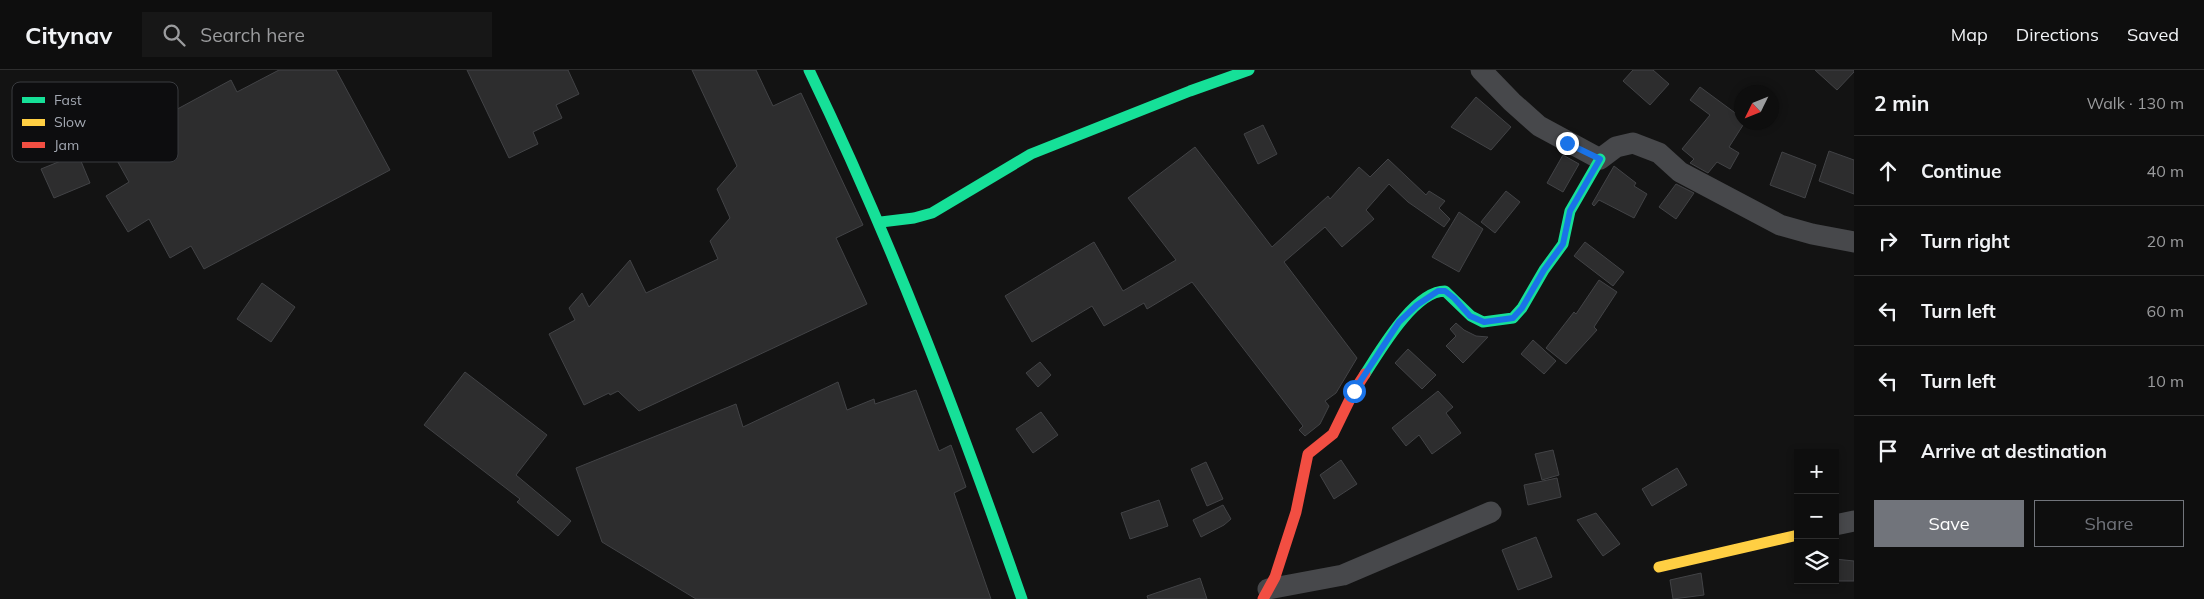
<!DOCTYPE html>
<meta charset="utf-8">
<style>
:root{--surface:#0e0e0e;--page:#171717;--text:#f1f3f6;--muted:#9b9c9e;--line:#2e2e2e;--accent:#71747b}
body{margin:0;font-family:Mulish,sans-serif;background:var(--page);color:var(--text)}
.controls{position:absolute;right:15px;bottom:15px;display:grid;overflow:hidden;border-radius:0px;box-shadow:0 2px 8px #0003}
.controls button{width:45px;height:45px;display:grid;place-items:center;padding:0;border:0;border-bottom:1px solid var(--line);background:var(--surface);color:var(--text);font:25px sans-serif}
.compass{position:absolute;left:1734px;top:15px;width:45px;height:45px;border-radius:50%;background:var(--surface);box-shadow:0 2px 8px #0003;rotate:227deg}
.stop{position:absolute;width:15px;height:15px;margin:-11px;border:4px solid #1a73e8;border-radius:50%;background:#fff}
.stop.end{background:#1a73e8;border-color:#fff;box-shadow:0 1px 5px #0008}
.list{margin:0;padding:0;list-style:none}
h2{display:flex;justify-content:space-between;align-items:center;height:65px;margin:0;padding:0 20px;font-size:21px}
h2 small{font-size:16px;font-weight:400;color:var(--muted)}
.list li{display:grid;grid-template-columns:32px 1fr auto;gap:15px;align-items:center;box-sizing:border-box;height:70px;padding:0 20px;border-top:1px solid var(--line)}
.list b{display:block;font-size:19px;white-space:nowrap}
.list em{font-size:16px;font-style:normal;color:var(--muted)}
.actions{display:flex;gap:10px;padding:15px 20px}
.actions a{flex:1;padding:11px 0;border:1px solid var(--accent);border-radius:0px;text-align:center;font-size:18px;color:var(--accent)}
.actions .main{background:var(--accent);color:#fff}
.icon{flex:none;width:28px;height:28px;fill:none;stroke:currentColor;stroke-width:2;stroke-linecap:round;stroke-linejoin:round}
.map{position:relative;flex:none;width:1854px;height:529px;overflow:hidden}
header{display:flex;align-items:center;gap:30px;box-sizing:border-box;height:70px;padding:0 25px;background:var(--surface);border-bottom:1px solid var(--line)}
header strong{font-size:24px}
nav{display:flex;gap:28px;margin-inline-start:auto;font-size:18px}
.search{width:350px;height:45px;background:var(--page);display:flex;align-items:center;gap:12px;box-sizing:border-box;padding:0 18px;border-radius:0px;color:var(--muted);font-size:19px}
main{display:flex}
aside{flex:1;background:var(--surface)}
.map>svg:first-child{display:block}
.building{fill:#2d2d2e;stroke:#424346}
.lines{fill:none;stroke-linecap:round;stroke-linejoin:round}
.street{stroke:#47484b;stroke-width:21}
.fast{stroke:#16e098;stroke-width:11}
.slow{stroke:#ffcf43;stroke-width:11}
.jam{stroke:#f24e42;stroke-width:11}
.route{stroke:#1a73e8;stroke-width:6}
.key{fill:#0d0d0f;stroke:#3a3c40;stroke-width:1}
.key-label{font-size:14px;fill:#a4a9b3}
</style>
<header>
<strong>Citynav</strong>
<div class="search"><svg class="icon" aria-label="search" viewBox="0 0 24 24"><circle cx="10" cy="10" r="6"/><path d="M15 15l6 6"/></svg>Search here</div>
<nav><a>Map</a><a>Directions</a><a>Saved</a></nav>
</header>
<main>
<div class="map">
<svg width="1854" height="529" viewBox="0 0 1854 529">
<rect width="100%" height="100%" fill="#131313"/>
<g class="building">
<path d="M 279,0 L 336,0 L 390,100 L 204,199 L 191,176 L 170,188 L 149,149 L 128,162 L 106,126 L 129,112 L 109,76 L 231,10 L 237,22 Z"/>
<path d="M 467,0 L 568,0 L 579,24 L 556,35 L 562,48 L 533,62 L 538,74 L 509,88 Z"/>
<path d="M 692,0 L 756,0 L 773,36 L 801,23 L 863,155 L 836,168 L 867,234 L 639,341 L 618,321 L 610,325 L 609,323 L 584,335 L 549,264 L 575,250 L 569,238 L 582,223 L 589,237 L 630,190 L 646,223 L 718,189 L 710,171 L 730,148 L 717,119 L 737,96 Z"/>
<path d="M 1633,0 L 1653,0 L 1669,14 L 1650,35 L 1623,11 Z"/>
<path d="M 1815,0 L 1854,0 L 1854,2 L 1837,20 Z"/>
<path d="M 1700,17 L 1742,48 L 1742,52 L 1745,52 L 1729,77 L 1739,83 L 1730,99 L 1717,92 L 1708,103 L 1690,93 L 1694,89 L 1682,79 L 1710,45 L 1690,30 Z"/>
<path d="M 1476,27 L 1511,57 L 1491,80 L 1451,57 Z"/>
<path d="M 1263,55 L 1277,84 L 1258,94 L 1244,64 Z"/>
<path d="M 1195,77 L 1272,177 L 1328,126 L 1330,129 L 1359,97 L 1370,107 L 1388,89 L 1426,125 L 1429,121 L 1445,131 L 1439,138 L 1450,149 L 1444,157 L 1408,132 L 1389,114 L 1366,140 L 1374,149 L 1342,177 L 1325,157 L 1284,192 L 1357,288 L 1336,323 L 1325,331 L 1329,336 L 1320,354 L 1305,366 L 1299,360 L 1303,356 L 1192,212 L 1147,239 L 1144,233 L 1104,256 L 1092,236 L 1032,272 L 1005,226 L 1094,172 L 1123,221 L 1176,190 L 1128,128 Z"/>
<path d="M 1829,81 L 1854,90 L 1854,124 L 1819,111 Z"/>
<path d="M 1782,82 L 1816,95 L 1805,128 L 1770,115 Z"/>
<path d="M 78,84 L 90,113 L 54,128 L 41,99 Z"/>
<path d="M 1563,85 L 1579,94 L 1563,122 L 1547,113 Z"/>
<path d="M 1614,96 L 1636,113 L 1634,116 L 1647,124 L 1634,148 L 1599,130 L 1594,136 L 1592,134 Z"/>
<path d="M 1676,114 L 1694,123 L 1676,149 L 1659,137 Z"/>
<path d="M 1506,121 L 1520,132 L 1495,163 L 1481,152 Z"/>
<path d="M 1459,142 L 1483,159 L 1459,202 L 1432,187 Z"/>
<path d="M 1585,172 L 1624,202 L 1613,216 L 1574,186 Z"/>
<path d="M 1599,210 L 1617,222 L 1594,257 L 1597,260 L 1566,294 L 1546,278 L 1574,242 L 1576,244 Z"/>
<path d="M 262,213 L 295,237 L 271,272 L 237,249 Z"/>
<path d="M 1456,253 L 1464,260 L 1476,266 L 1488,267 L 1463,293 L 1446,276 L 1456,266 L 1450,259 Z"/>
<path d="M 1533,270 L 1556,291 L 1544,304 L 1521,284 Z"/>
<path d="M 1408,279 L 1436,305 L 1422,319 L 1395,293 Z"/>
<path d="M 1040,292 L 1051,305 L 1038,317 L 1026,303 Z"/>
<path d="M 465,302 L 547,365 L 516,405 L 571,451 L 558,466 L 517,432 L 520,429 L 424,355 Z"/>
<path d="M 838,312 L 847,340 L 874,329 L 875,334 L 916,320 L 939,381 L 951,375 L 960,400 L 966,417 L 954,423 L 991,529 L 696,529 L 602,472 L 576,398 L 736,334 L 743,357 Z"/>
<path d="M 1438,321 L 1453,337 L 1446,343 L 1461,363 L 1432,384 L 1419,365 L 1406,376 L 1392,358 Z"/>
<path d="M 1041,342 L 1058,365 L 1033,383 L 1016,359 Z"/>
<path d="M 1553,380 L 1559,405 L 1542,410 L 1535,384 Z"/>
<path d="M 1341,390 L 1357,414 L 1334,429 L 1320,405 Z"/>
<path d="M 1206,392 L 1223,429 L 1207,436 L 1191,399 Z"/>
<path d="M 1677,398 L 1687,415 L 1652,436 L 1642,419 Z"/>
<path d="M 1557,408 L 1561,427 L 1528,435 L 1524,415 Z"/>
<path d="M 1159,430 L 1168,456 L 1130,469 L 1121,443 Z"/>
<path d="M 1223,435 L 1231,449 L 1224,455 L 1201,467 L 1193,450 Z"/>
<path d="M 1596,443 L 1620,474 L 1603,486 L 1577,450 Z"/>
<path d="M 1536,467 L 1552,507 L 1518,520 L 1502,480 Z"/>
<path d="M 1835,489 L 1854,491 L 1854,511 L 1835,511 Z"/>
<path d="M 1701,503 L 1704,525 L 1673,529 L 1670,510 Z"/>
<path d="M 1200,508 L 1207,529 L 1148,529 L 1147,526 Z"/>
</g>
<g class="lines">
<g class="street">
<path d="M 1481,0 L 1512,32 L 1539,56 L 1600,89 L 1616,77 L 1633,73 L 1659,83 L 1680,102 L 1780,155 L 1812,164 L 1854,172"/>
<path d="M 1835,455 L 1854,451"/>
<path d="M 1268,519 L 1343,505 L 1491,442"/>
</g>
<g class="fast">
<path d="M 809,0 C 892,172 959,349 1022,529"/>
<path d="M 881,152 L 914,148 L 932,143 L 1031,84 L 1190,21 L 1249,0"/>
<path d="M 1365,304 C 1380,281 1414,221 1445,221 L 1471,246 L 1483,252 L 1513,248 L 1522,238 L 1544,200 L 1563,174 L 1570,141 L 1600,89"/>
</g>
<path class="slow" d="M 1659,497 L 1798,465"/>
<path class="jam" d="M 1263,529 L 1275,507 L 1296,442 L 1308,384 L 1333,364 L 1354,321 L 1365,304"/>
</g>
<g class="lines">
<path class="route" d="M 1354,321 L 1399,252 L 1417,235 L 1438,221 L 1445,221 L 1454,228 L 1470,246 L 1484,252 L 1513,248 L 1522,238 L 1544,200 L 1563,174 L 1570,141 L 1600,89 L 1567,73"/>
</g>
<rect x="12" y="12" width="166" height="80" rx="8" class="key"/>
<rect x="22" y="27" width="23" height="6" fill="#16e098"/>
<rect x="22" y="49" width="23" height="7" fill="#ffcf43"/>
<rect x="22" y="72" width="23" height="6" fill="#f24e42"/>
<g class="key-label">
<text x="54" y="35">Fast</text>
<text x="54" y="57">Slow</text>
<text x="54" y="80">Jam</text>
</g>
</svg>
<div class="controls">
<button>+</button>
<button>−</button>
<button><svg class="icon" aria-label="layers" viewBox="0 0 24 24"><path d="M12 4l9 5-9 5-9-5zM3 14l9 5 9-5"/></svg></button>
</div>
<svg class="compass" viewBox="-18 -18 36 36"><path d="M0-13l5 13h-10z" fill="#e53935"/><path d="M0 13l5-13h-10z" fill="#9b9c9e"/></svg>
<div class="stop" style="left:1354px;top:321px"></div>
<div class="stop end" style="left:1567px;top:73px"></div>
</div>
<aside>
<h2>2 min<small>Walk · 130 m</small></h2>
<ul class="list">
<li><svg class="icon" aria-label="ahead" viewBox="0 0 24 24"><path d="M12 20V5M6 11l6-6 6 6"/></svg><div><b>Continue</b></div><em>40 m</em></li>
<li><svg class="icon" aria-label="right" viewBox="0 0 24 24"><path d="M7 20v-9h11M14 6l5 5-5 5"/></svg><div><b>Turn right</b></div><em>20 m</em></li>
<li><svg class="icon" aria-label="left" viewBox="0 0 24 24"><path d="M17 20v-9H6M10 6l-5 5 5 5"/></svg><div><b>Turn left</b></div><em>60 m</em></li>
<li><svg class="icon" aria-label="left" viewBox="0 0 24 24"><path d="M17 20v-9H6M10 6l-5 5 5 5"/></svg><div><b>Turn left</b></div><em>10 m</em></li>
<li><svg class="icon" aria-label="arrive" viewBox="0 0 24 24"><path d="M6 21V4h12l-3 4 3 4H6"/></svg><div><b>Arrive at destination</b></div></li>
</ul>
<div class="actions"><a class="main">Save</a><a>Share</a></div>
</aside>
</main>
